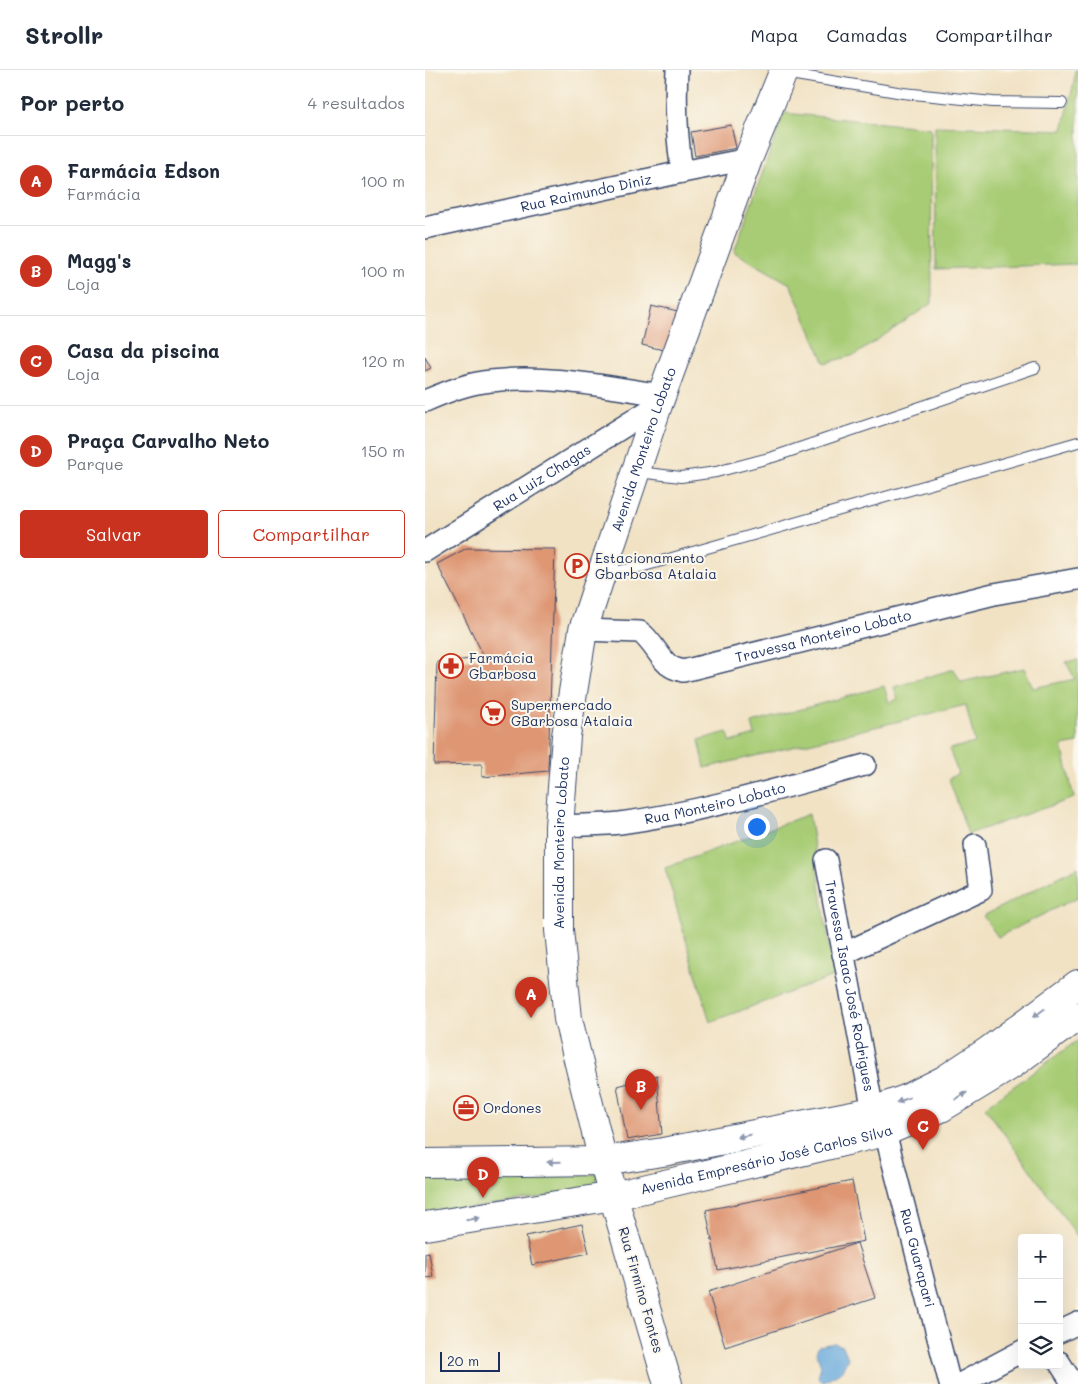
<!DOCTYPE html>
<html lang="pt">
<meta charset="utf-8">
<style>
:root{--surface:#fff;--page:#f2f2f3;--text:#1f2937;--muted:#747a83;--line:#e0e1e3;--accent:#c8321e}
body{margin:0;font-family:Mali,sans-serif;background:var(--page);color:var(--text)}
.controls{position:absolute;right:15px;bottom:15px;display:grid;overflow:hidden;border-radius:5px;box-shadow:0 5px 20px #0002}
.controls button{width:45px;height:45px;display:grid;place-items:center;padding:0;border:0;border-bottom:1px solid var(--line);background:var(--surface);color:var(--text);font:25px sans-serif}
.scale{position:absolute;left:15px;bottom:12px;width:60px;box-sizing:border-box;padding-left:5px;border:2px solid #1b2f5e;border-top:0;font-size:14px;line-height:18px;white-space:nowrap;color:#1b2f5e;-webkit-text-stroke:4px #fbf7ec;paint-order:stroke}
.you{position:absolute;left:331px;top:756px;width:18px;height:18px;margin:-12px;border:4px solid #fff;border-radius:50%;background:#1a73e8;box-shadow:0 0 0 8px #1a73e833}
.badge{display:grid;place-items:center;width:32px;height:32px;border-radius:50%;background:var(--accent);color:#fff;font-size:16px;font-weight:700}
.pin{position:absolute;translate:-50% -41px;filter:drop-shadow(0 1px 2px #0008)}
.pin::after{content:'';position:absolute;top:26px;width:18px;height:15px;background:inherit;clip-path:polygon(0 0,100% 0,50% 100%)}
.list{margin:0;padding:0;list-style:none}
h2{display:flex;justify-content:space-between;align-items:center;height:65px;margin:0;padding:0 20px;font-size:21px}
h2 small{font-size:16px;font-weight:400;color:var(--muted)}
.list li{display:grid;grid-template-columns:32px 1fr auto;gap:15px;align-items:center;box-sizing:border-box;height:90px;padding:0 20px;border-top:1px solid var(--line)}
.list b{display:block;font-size:19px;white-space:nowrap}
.list p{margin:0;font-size:16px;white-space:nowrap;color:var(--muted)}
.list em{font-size:16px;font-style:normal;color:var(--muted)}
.actions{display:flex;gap:10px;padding:15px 20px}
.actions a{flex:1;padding:11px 0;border:1px solid var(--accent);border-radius:5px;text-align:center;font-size:18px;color:var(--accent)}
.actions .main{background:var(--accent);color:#fff}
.icon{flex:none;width:28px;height:28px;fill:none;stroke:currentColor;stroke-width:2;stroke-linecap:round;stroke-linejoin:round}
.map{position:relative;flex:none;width:653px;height:1314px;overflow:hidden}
header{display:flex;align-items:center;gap:30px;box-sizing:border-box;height:70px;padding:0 25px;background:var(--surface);border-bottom:1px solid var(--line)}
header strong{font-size:24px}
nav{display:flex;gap:28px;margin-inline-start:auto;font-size:18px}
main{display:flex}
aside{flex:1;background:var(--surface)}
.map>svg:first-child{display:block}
.green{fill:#a7cc75;stroke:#617e6a}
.water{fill:#67a9dc;stroke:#416c9d}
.building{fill:#de9673}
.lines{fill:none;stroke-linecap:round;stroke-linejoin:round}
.lane-casing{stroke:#3b4a6d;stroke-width:12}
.street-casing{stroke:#3b4a6d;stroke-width:24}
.secondary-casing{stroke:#3b4a6d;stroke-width:30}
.primary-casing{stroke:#3b4a6d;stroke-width:30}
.lane{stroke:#fff;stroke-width:10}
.street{stroke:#fff;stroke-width:21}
.secondary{stroke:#fff;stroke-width:28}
.primary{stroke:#fff;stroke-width:28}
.oneway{fill:#8d97ae}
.labels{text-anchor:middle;stroke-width:4;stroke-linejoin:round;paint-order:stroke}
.street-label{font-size:14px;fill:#1b2f5e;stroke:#fbf7ec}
.poi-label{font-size:14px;fill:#1b2f5e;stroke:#fbf7ec;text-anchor:start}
</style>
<header>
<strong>Strollr</strong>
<nav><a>Mapa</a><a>Camadas</a><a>Compartilhar</a></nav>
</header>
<main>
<aside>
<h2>Por perto<small>4 resultados</small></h2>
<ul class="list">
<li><span class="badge">A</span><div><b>Farmácia Edson</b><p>Farmácia</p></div><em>100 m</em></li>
<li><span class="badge">B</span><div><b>Magg's</b><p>Loja</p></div><em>100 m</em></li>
<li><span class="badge">C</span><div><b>Casa da piscina</b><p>Loja</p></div><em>120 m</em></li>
<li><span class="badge">D</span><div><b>Praça Carvalho Neto</b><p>Parque</p></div><em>150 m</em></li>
</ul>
<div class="actions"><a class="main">Salvar</a><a>Compartilhar</a></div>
</aside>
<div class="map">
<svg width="653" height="1314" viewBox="0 0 653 1314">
<rect width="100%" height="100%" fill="#fbf7ec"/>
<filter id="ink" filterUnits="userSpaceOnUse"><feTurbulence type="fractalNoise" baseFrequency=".02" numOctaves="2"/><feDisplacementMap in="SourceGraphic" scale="10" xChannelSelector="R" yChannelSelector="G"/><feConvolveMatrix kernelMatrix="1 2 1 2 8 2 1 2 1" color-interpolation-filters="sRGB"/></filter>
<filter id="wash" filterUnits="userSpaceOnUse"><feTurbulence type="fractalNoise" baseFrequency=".0096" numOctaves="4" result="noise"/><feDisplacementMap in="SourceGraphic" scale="20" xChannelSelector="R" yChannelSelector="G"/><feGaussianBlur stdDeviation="1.12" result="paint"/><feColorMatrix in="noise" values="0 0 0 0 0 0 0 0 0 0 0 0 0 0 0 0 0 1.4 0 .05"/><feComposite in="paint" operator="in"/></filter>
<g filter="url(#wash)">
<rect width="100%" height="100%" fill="#f1e2c4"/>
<g class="green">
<path d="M 650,0 L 653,0 L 653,194 L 511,199 L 510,56 L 638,60 L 649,12 Z"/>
<path d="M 359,43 L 506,58 L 507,233 L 430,285 L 400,293 L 365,214 L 309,182 Z"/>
<path d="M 653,590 L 653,673 L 637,676 L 649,728 L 543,764 L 524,709 L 533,703 L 524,679 L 550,673 L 541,635 L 280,698 L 274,670 L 302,662 L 306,672 L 330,665 L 327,653 L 459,616 L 464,633 L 473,629 L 469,617 L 529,599 L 536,612 L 599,598 L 608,618 L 650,609 L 641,592 Z"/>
<path d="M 384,744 L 409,906 L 285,952 L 240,798 Z"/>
<path d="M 653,797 L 653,827 L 573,867 L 558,846 Z"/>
<path d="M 653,970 L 653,1167 L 560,1037 Z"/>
<path d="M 174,1104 L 178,1118 L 0,1145 L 0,1109 Z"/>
</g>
<path class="water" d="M 409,1273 L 418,1276 L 423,1288 L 417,1301 L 397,1312 L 393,1307 L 396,1295 L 391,1282 L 394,1276 Z"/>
<g id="blocks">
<g class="building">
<path d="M 306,55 L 311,78 L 270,86 L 266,62 Z"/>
<path d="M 226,236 L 253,242 L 243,281 L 217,275 Z"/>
<path d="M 0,287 L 6,298 L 0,301 Z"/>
<path d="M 42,478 L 130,479 L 123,701 L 57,707 L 57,694 L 9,695 L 12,592 L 60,588 L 12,494 Z"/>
<path d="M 232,1005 L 237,1064 L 202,1070 L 192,1016 Z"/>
<path d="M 427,1111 L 439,1171 L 293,1200 L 281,1140 Z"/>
<path d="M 157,1154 L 164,1183 L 107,1195 L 101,1166 Z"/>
<path d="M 432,1173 L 450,1228 L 300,1277 L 283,1222 Z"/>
<path d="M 4,1182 L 8,1207 L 0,1208 L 0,1183 Z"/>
</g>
</g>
</g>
<g filter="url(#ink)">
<use href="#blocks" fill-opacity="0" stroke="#3b4a6d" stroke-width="1"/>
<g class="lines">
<defs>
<g id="lane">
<path d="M 359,3 L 478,23 L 568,32 L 637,33"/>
<path d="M 213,402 L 256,407 L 291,402 L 348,387 L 610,298"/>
<path d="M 180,504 L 219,496 L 653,372"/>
</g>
<g id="street">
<path d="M 252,0 C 250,35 252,68 257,102"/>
<path id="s1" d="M 0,158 L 257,102 L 323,89"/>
<path d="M 0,331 C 21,322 43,313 66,311 C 121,304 182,317 237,325"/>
<path id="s2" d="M 0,481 L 233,335"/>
<path id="s3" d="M 158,560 L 215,562 C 228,571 236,592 247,597 C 250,599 255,600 258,601 L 569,524 L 653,509"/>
<path id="s4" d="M 134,756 C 155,755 175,755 195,753 C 278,742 360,717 440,695"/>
<path id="s5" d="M 401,790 L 448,1041"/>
<path d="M 418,884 L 556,820 L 550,775"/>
<path id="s6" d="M 460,1062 L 525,1314"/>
<path d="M 634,1262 L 653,1253"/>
<path d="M 634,1292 L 648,1314"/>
<path d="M 535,1314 L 597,1281"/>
</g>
<g id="secondary">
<path id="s7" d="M 243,1314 L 178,1091 L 143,949 L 134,860 L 134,756 L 141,666 L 158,560 L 176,505 L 233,335 L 323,89 L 359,0"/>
</g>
<g id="primary">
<path d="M 0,1093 L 178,1091 L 238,1082 L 448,1041 L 483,1028 L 519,1010 L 563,981 L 653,914"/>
<path id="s8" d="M 0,1156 L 189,1126 L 460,1062 L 516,1038 L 585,996 L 653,946"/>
</g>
</defs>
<use href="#lane" class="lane-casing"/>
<use href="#street" class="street-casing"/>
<use href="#secondary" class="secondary-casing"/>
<use href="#primary" class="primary-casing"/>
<use href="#lane" class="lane"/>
<use href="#street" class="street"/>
<use href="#secondary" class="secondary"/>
<use href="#primary" class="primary"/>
</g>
<defs><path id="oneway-solid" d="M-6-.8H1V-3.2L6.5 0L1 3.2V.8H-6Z" transform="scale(1.25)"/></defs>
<g class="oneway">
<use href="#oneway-solid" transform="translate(614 943) rotate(143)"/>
<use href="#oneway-solid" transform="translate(536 1026) rotate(-31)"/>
<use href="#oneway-solid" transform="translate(478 1030) rotate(159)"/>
<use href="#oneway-solid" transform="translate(319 1066) rotate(169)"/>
<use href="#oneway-solid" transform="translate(129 1092) rotate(179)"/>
<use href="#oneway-solid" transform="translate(48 1149) rotate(-9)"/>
</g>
</g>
<defs>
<symbol id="parking-ring" viewBox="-11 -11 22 22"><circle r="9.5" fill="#fbf7ec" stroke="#c8321e" stroke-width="1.5"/><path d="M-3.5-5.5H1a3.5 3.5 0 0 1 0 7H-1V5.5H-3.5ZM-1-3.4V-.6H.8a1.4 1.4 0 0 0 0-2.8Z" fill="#c8321e"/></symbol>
<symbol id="pharmacy-ring" viewBox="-11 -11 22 22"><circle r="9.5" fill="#fbf7ec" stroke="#c8321e" stroke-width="1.5"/><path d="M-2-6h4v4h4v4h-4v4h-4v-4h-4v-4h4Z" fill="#c8321e"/></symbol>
<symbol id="supermarket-ring" viewBox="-11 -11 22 22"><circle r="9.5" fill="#fbf7ec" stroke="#c8321e" stroke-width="1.5"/><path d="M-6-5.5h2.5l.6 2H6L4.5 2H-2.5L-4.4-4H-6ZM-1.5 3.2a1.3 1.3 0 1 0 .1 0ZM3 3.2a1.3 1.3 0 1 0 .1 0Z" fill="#c8321e"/></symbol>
<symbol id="office-ring" viewBox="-11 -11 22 22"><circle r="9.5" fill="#fbf7ec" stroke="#c8321e" stroke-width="1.5"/><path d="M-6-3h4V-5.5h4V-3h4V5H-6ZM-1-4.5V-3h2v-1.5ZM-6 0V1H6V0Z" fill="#c8321e"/></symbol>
</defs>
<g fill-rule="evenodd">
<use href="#parking-ring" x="138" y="482" width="28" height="28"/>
<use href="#pharmacy-ring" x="12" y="582" width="28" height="28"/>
<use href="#supermarket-ring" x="54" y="629" width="28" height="28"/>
<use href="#office-ring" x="27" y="1024" width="28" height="28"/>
</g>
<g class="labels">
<g class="street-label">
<text dy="5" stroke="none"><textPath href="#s1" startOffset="165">Rua Raimundo Diniz</textPath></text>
<text dy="5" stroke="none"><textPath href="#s7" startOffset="960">Avenida Monteiro Lobato</textPath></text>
<text dy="5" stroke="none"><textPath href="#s2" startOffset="138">Rua Luiz Chagas</textPath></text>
<text dy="5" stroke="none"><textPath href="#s3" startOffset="261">Travessa Monteiro Lobato</textPath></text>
<text dy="5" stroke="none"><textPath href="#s4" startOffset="158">Rua Monteiro Lobato</textPath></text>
<text dy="5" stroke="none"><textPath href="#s7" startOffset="555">Avenida Monteiro Lobato</textPath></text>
<text dy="5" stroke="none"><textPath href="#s5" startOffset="128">Travessa Isaac José Rodrigues</textPath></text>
<text dy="5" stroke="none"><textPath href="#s8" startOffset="348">Avenida Empresário José Carlos Silva</textPath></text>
<text dy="5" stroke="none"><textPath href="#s6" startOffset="130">Rua Guarapari</textPath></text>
<text transform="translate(216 1220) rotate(74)" y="5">Rua Firmino Fontes</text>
</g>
<g class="poi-label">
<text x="170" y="493">Estacionamento<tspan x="170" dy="16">Gbarbosa Atalaia</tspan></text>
<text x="44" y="593">Farmácia<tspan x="44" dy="16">Gbarbosa</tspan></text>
<text x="86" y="640">Supermercado<tspan x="86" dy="16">GBarbosa Atalaia</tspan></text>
<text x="58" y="1043">Ordones</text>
</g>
</g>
</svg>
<div class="controls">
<button>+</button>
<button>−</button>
<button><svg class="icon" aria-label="layers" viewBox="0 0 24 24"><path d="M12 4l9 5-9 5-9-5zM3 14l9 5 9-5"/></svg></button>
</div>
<div class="scale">20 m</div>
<div class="you"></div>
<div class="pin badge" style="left:106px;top:948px">A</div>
<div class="pin badge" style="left:216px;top:1040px">B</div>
<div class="pin badge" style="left:498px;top:1080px">C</div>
<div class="pin badge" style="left:58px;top:1128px">D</div>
</div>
</main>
